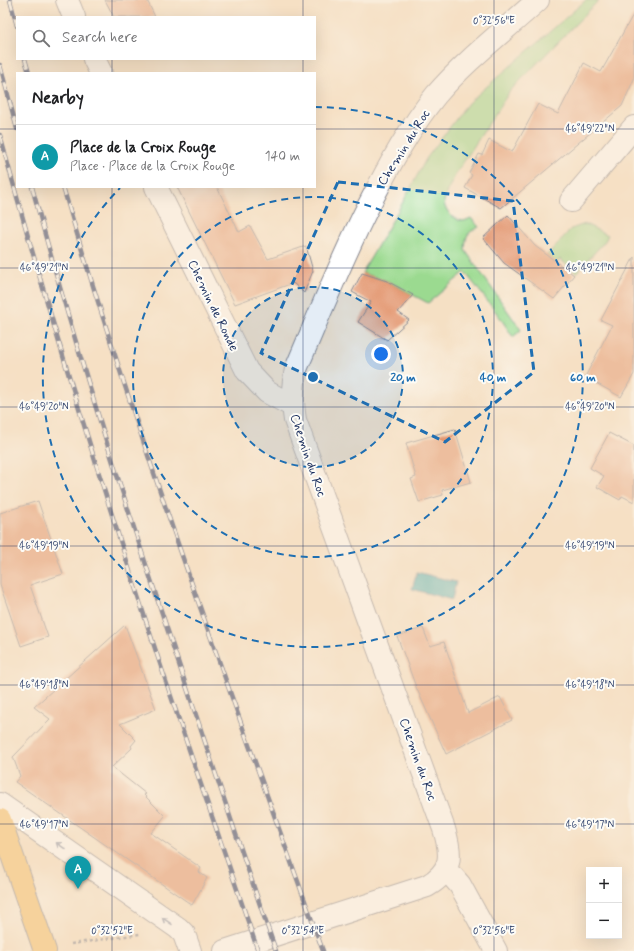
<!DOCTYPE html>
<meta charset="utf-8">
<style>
:root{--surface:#fff;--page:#f2f2f2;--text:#202124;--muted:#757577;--line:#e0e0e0;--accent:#ea580c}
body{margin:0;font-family:Mynerve,sans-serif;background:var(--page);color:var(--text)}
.controls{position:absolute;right:12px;bottom:12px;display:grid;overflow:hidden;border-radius:0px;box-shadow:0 4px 16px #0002}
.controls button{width:36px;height:36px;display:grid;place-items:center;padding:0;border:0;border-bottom:1px solid var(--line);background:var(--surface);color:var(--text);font:20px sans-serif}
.you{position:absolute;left:381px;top:354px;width:14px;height:14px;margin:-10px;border:3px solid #fff;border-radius:50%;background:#1a73e8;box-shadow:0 0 0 6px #1a73e833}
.badge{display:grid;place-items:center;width:26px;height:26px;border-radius:50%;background:var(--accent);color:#fff;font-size:13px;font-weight:700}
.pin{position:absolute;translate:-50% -33px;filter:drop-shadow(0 1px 2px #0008)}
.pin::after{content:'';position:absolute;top:21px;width:14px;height:12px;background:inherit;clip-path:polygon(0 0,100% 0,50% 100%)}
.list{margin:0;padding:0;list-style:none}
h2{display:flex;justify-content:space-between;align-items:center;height:52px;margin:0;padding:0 16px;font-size:17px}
h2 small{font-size:13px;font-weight:400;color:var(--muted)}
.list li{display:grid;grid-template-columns:26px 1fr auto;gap:12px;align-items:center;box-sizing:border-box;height:64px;padding:0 16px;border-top:1px solid var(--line)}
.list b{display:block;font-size:15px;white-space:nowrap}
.list p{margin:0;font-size:13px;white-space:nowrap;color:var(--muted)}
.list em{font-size:13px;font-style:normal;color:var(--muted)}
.icon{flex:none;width:22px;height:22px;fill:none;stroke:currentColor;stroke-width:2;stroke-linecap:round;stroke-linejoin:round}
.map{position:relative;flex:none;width:634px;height:951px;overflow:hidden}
.search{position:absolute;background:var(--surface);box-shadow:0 4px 16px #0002;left:16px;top:16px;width:300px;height:44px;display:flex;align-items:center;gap:10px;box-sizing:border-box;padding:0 14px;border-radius:0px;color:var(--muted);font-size:15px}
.panel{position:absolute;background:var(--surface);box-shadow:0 4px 16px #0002;left:16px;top:72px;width:300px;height:116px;border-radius:0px}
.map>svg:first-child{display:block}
.green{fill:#9bda90;stroke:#5b8477}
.water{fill:#3cadb5;stroke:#2c6e8a}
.building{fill:#e3966f}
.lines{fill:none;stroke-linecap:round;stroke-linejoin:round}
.minor-casing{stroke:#888891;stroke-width:24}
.major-casing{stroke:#888891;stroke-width:24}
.path{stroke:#888891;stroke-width:2.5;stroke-dasharray:3 3;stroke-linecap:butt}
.minor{stroke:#fff;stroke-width:22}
.major{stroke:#f6c16b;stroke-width:22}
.rail-casing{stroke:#1b2f5e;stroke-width:4.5}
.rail{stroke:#fdfcf7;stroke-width:3;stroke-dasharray:9;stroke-linecap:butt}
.oneway{stroke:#8d97ae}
.marked{fill:none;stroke:#1f6fb2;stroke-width:3;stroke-dasharray:8 5;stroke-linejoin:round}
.ticks{fill:none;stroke:#1b2f5e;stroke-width:1;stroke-opacity:0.45}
.ring{fill:none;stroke:#1f6fb2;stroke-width:2;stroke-dasharray:7 5}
.labels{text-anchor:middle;stroke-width:4;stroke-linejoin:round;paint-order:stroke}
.street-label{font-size:13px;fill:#1b2f5e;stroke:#fdfcf7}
.ticks-label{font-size:10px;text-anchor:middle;fill:#1b2f5e;stroke:#fdfcf7;stroke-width:4;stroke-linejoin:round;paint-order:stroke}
.centre{fill:#1f6fb2;stroke:#fdfcf7;stroke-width:2}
.ring-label{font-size:12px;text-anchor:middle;font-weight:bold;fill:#1f6fb2;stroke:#fdfcf7;stroke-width:4;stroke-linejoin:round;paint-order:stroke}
</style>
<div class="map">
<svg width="634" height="951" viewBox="0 0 634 951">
<rect width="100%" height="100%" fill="#fdfcf7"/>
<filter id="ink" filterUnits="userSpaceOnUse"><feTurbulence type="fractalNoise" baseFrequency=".025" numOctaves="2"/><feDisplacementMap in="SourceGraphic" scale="8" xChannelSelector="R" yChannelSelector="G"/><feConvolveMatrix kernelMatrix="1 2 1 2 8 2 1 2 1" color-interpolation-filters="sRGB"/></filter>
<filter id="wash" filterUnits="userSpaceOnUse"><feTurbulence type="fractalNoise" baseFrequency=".012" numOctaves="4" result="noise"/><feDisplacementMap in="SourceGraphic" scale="16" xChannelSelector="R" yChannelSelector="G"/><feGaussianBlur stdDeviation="0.9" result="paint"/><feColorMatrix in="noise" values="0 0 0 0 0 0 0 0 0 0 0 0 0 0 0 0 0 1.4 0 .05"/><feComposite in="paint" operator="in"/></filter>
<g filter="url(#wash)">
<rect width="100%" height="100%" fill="#f5e0c4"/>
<g class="green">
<path d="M 586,0 L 599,0 L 510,91 L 457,172 L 447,191 L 444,201 L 445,207 L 451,216 L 458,220 L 464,221 L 471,218 L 479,227 C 466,233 466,236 465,250 L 521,330 L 513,337 L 499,316 L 465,272 L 428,303 L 387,281 L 362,273 L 403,202 L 426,159 L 468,103 Z"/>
<path d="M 585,224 L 608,235 L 605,241 L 576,273 L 560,259 L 557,263 L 547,255 L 571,229 Z"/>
</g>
<path class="water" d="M 417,572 L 456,582 L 452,600 L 412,589 Z"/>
<g id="blocks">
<g class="building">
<path d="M 105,0 L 147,0 L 155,17 L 114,17 Z"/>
<path d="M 634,13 L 634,79 L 622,106 L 501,208 L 465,188 L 472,175 L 469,173 L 479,154 L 482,155 L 489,140 L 512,152 L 538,104 L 558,114 L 584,63 L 601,72 Z"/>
<path d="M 177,187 L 217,187 L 239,232 L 250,226 L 268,259 L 306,246 L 313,271 L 304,293 L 293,283 L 235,304 Z"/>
<path d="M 508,215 L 535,246 L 574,275 L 554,299 L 504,263 L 483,238 Z"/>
<path d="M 634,257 L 634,374 L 621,397 L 585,377 L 612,325 L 601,320 Z"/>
<path d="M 362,273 L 387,281 L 413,295 L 398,312 L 409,320 L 387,340 L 358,322 L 371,302 L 352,292 Z"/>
<path d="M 455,429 L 471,482 L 442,490 L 443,495 L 419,502 L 411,479 L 416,477 L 406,443 Z"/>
<path d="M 609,433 L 634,446 L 634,502 L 622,496 L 620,500 L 597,487 L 604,476 L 590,468 Z"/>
<path d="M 38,501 L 63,574 L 30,585 L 48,637 L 21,646 L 0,585 L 0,513 Z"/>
<path d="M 125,625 L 156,709 L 120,724 L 136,740 L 131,746 L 132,748 L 112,767 L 146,794 L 144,795 L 165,816 L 151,833 L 201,868 L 199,872 L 207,878 L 192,905 L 15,782 L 20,776 L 13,757 L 50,719 L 34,707 Z"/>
<path d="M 423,628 L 430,646 L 444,642 L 468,713 L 500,697 L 512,720 L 446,754 L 416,687 L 397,636 Z"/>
</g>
</g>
</g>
<g filter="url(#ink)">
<use href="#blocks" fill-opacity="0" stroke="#888891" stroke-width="1"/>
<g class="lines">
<defs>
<g id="minor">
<path d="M 67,0 L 74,17"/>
<path d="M 94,59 L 101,73"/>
<path d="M 156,187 L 247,371 L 267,392 L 293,406"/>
<path d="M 571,201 L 634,127"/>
<path d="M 0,804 L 178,928 L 184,934 L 190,951"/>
<path d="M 445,871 L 453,877 L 460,885 L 496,951"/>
<path d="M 225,951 L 427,886 C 453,871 452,855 444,829 L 295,420 C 292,400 292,389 296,369 C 320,313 343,255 371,201 C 390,164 410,127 436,95 C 466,60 504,31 538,0"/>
</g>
<path id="major" d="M 0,820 L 45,951"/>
</defs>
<use href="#minor" class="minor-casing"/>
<use href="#major" class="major-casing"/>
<path class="path" d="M 71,944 L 140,934"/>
<use href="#minor" class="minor"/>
<use href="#major" class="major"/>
<defs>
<g id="rail">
<path d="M 10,0 L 17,26"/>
<path d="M 25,59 L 29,73"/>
<path d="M 0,65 L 17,129"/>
<path d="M 0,135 C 44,299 94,461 146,621 C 182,732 221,841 258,951"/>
<path d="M 32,187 C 80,366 138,543 197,718 C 223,796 249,874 276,951"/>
<path d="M 63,187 C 139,445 232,698 323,951"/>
</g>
</defs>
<use href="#rail" class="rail-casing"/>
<use href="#rail" class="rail"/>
</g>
<defs><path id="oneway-shaft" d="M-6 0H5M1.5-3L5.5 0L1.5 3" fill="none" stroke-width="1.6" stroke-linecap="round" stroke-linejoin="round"/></defs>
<g class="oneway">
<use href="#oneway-shaft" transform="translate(61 846) rotate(-145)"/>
<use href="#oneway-shaft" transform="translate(167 921) rotate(-145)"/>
</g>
</g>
<path d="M0 0H634V951H0ZM 338,182 L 513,201 L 534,372 L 445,442 L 261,353 Z" fill="#f5e0c4" fill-opacity=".55" fill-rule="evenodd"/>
<path class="marked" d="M 338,182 L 513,201 L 534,372 L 445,442 L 261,353 Z"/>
<path class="ticks" d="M 112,0 L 112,17M 303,0 L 303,17M 494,0 L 494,951M 112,59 L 112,73M 303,59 L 303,73M 0,129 L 17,129M 315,129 L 634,129M 112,187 L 112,951M 303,187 L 303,951M 0,268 L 634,268M 0,407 L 634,407M 0,546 L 634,546M 0,685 L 634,685M 0,824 L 634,824"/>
<circle cx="313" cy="377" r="90" fill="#1f6fb2" fill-opacity=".12"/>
<g class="ring">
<circle cx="313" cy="377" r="90"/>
<circle cx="313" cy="377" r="180"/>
<path d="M315 107A270 270 0 1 1 120 188"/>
</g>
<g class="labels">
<g class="street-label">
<text transform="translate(403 147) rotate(-58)" y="5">Chemin du Roc</text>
<text transform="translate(214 305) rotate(64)" y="5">Chemin de Ronde</text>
<text transform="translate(309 455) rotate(71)" y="5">Chemin du Roc</text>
<text transform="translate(419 759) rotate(70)" y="5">Chemin du Roc</text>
</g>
</g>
<g class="ticks-label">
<text x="494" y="24">0°32'56"E</text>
<text x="590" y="132">46°49'22"N</text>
<text x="44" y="271">46°49'21"N</text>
<text x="590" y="271">46°49'21"N</text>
<text x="44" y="410">46°49'20"N</text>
<text x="590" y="410">46°49'20"N</text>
<text x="44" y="549">46°49'19"N</text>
<text x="590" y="549">46°49'19"N</text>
<text x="44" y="688">46°49'18"N</text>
<text x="590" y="688">46°49'18"N</text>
<text x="44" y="828">46°49'17"N</text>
<text x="590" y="828">46°49'17"N</text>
<text x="112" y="934">0°32'52"E</text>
<text x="303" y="934">0°32'54"E</text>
<text x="494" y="934">0°32'56"E</text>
</g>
<circle cx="313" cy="377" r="6" class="centre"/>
<g class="ring-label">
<text x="403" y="381">20 m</text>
<text x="493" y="381">40 m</text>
<text x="583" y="381">60 m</text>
</g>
</svg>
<div class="controls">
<button>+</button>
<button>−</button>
</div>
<div class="you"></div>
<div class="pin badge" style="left:78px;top:889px;background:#0f9aa8">A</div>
<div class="search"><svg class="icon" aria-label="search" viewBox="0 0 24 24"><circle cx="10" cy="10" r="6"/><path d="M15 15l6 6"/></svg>Search here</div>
<section class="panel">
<h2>Nearby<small></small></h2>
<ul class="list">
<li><span class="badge" style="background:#0f9aa8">A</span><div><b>Place de la Croix Rouge</b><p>Place · Place de la Croix Rouge</p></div><em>140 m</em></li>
</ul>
</section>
</div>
